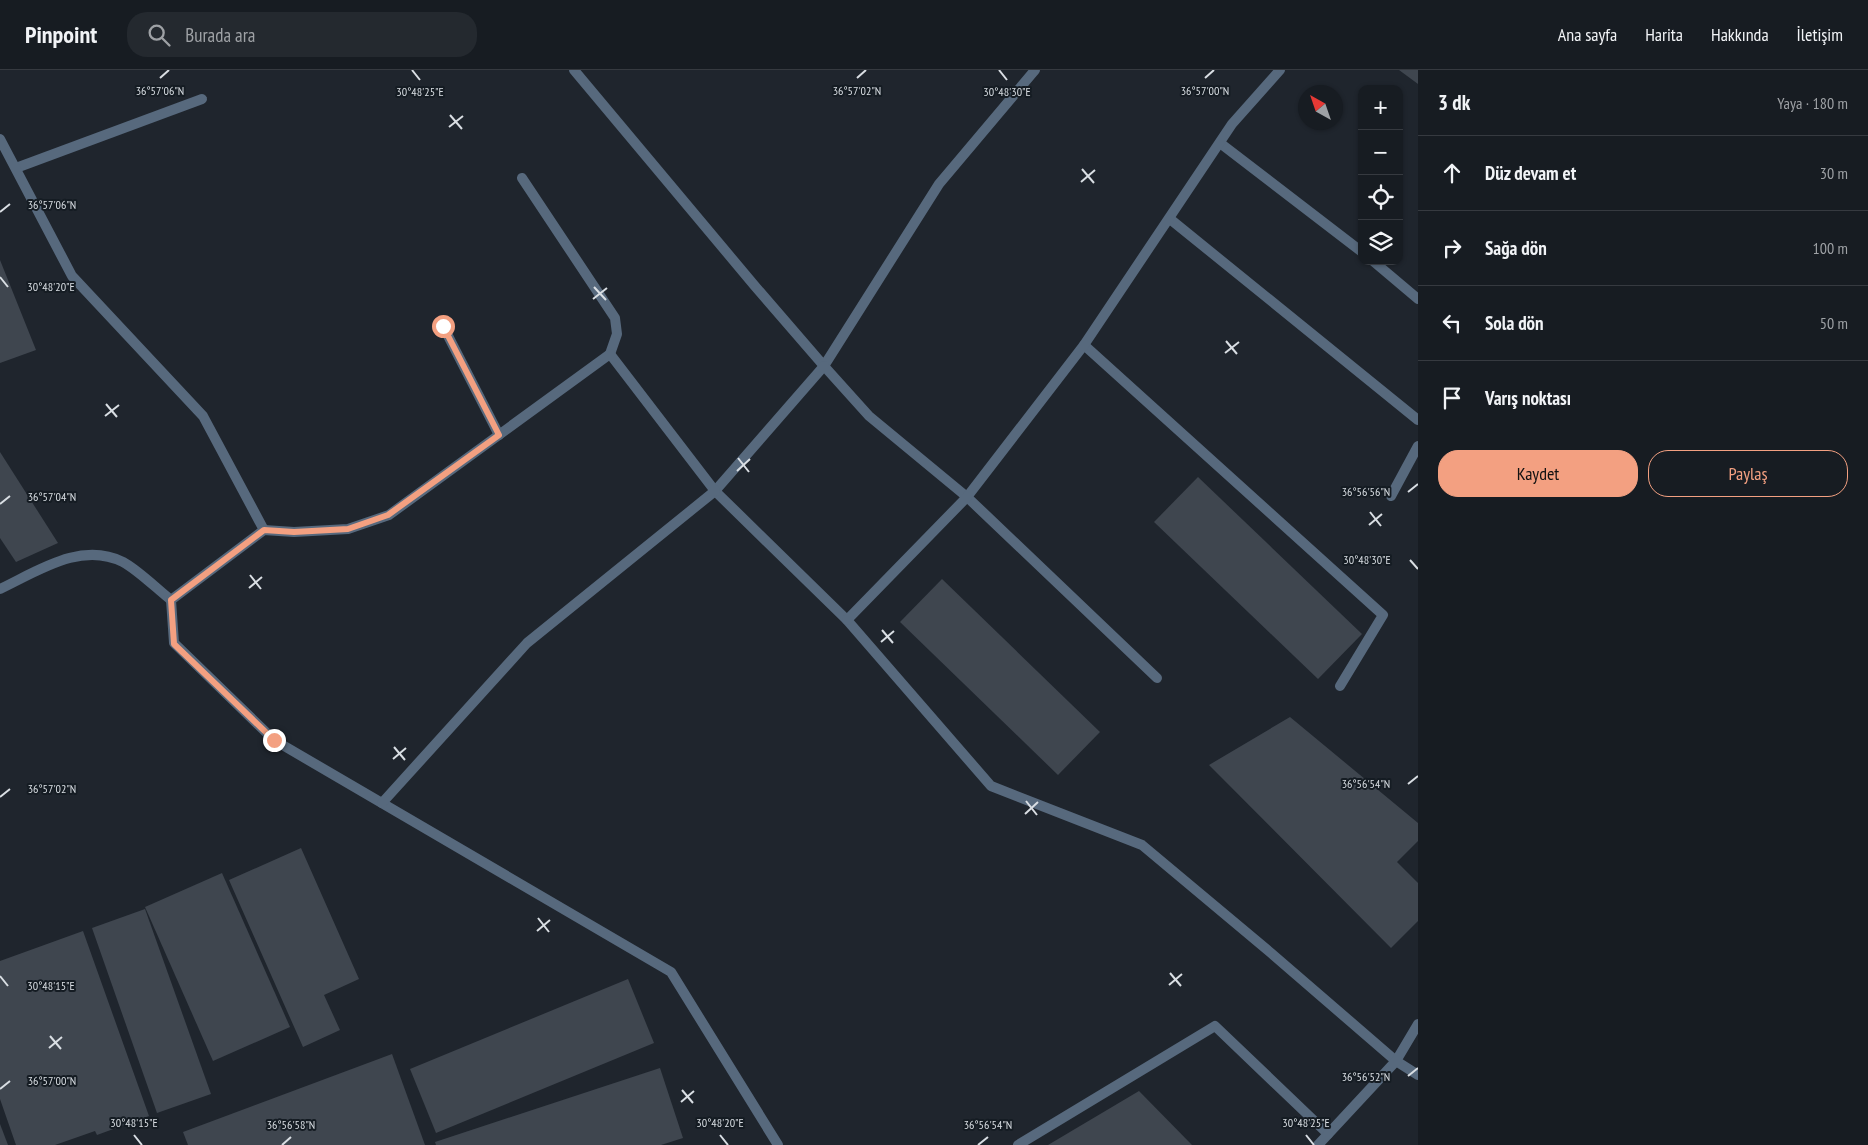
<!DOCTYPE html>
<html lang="tr">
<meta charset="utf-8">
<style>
:root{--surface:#171c22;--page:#24292f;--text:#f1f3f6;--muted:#9ea1a5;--line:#363a40;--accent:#f3a081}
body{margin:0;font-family:"PT Sans Narrow",sans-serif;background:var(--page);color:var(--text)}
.controls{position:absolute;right:15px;top:15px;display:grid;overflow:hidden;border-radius:10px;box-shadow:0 1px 4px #0004}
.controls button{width:45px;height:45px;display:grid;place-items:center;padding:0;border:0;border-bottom:1px solid var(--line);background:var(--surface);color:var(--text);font:25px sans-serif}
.compass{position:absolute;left:1298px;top:15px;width:45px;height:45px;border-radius:50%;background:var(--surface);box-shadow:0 1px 4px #0004;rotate:320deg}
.stop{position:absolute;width:15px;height:15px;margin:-11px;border:4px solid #f3a081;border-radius:50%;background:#fff}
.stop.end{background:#f3a081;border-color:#fff;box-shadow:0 1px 5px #0008}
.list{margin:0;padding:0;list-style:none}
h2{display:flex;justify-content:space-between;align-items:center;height:65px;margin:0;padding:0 20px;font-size:21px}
h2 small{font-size:16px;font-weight:400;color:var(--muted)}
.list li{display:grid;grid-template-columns:32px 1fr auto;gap:15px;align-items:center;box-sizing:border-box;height:75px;padding:0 20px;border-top:1px solid var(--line)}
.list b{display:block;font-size:19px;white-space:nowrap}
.list em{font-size:16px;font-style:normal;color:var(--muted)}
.actions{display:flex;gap:10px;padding:15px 20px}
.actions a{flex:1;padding:11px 0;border:1px solid var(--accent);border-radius:20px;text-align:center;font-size:18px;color:var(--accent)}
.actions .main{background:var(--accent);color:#111}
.icon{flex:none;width:28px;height:28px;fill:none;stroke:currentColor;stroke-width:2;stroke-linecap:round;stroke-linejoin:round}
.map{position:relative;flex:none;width:1418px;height:1075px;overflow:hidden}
header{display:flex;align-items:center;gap:30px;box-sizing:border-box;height:70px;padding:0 25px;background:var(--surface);border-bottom:1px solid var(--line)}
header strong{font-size:24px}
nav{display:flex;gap:28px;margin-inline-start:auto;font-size:18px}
.search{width:350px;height:45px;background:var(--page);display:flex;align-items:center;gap:12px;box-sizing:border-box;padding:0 18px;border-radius:20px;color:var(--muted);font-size:19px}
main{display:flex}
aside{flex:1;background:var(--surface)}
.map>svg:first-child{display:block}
.building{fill:#3f464f}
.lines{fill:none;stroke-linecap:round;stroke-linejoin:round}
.service{stroke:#57697d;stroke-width:10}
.minor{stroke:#57697d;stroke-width:10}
.route{stroke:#f3a081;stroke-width:6}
.ticks{fill:none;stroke:#d9dee3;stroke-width:2}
.ticks-label{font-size:12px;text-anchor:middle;fill:#d9dee3;stroke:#151c23;stroke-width:4;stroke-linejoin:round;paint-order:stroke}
</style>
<header>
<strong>Pinpoint</strong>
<div class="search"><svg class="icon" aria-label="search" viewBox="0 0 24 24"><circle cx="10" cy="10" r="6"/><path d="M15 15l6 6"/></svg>Burada ara</div>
<nav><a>Ana sayfa</a><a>Harita</a><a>Hakkında</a><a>İletişim</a></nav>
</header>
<main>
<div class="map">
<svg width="1418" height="1075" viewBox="0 0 1418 1075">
<rect width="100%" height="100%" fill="#1f252d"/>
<g class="building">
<path d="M 1399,0 L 1418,0 L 1418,14 Z"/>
<path d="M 0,190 L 36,280 L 0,293 Z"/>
<path d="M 0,382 L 58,473 L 16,492 L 0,468 Z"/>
<path d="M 1198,407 L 1362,564 L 1318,609 L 1154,452 Z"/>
<path d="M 942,509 L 1100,662 L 1058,705 L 900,552 Z"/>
<path d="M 1290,647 L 1418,753 L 1418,771 L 1397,792 L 1418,813 L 1418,851 L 1391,878 L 1209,695 Z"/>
<path d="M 301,778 L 359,909 L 324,925 L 340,960 L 303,977 L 229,810 Z"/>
<path d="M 222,803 L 290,957 L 213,991 L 145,837 Z"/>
<path d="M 145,839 L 211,1024 L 157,1043 L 92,858 Z"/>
<path d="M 83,861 L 149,1046 L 97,1065 L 95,1061 L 55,1075 L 16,1075 L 0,1029 L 0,891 Z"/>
<path d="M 628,909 L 654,973 L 436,1063 L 410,999 Z"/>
<path d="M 392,984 L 425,1075 L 188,1075 L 183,1062 Z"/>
<path d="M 660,998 L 683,1068 L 661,1075 L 436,1075 L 435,1072 Z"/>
<path d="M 1139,1021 L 1192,1075 L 1048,1075 Z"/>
<path d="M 0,1054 L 8,1075 L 0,1075 Z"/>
</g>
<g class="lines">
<g class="service">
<path d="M 16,98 L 202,29"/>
<path d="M 443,256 L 499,365"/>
<path d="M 967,427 L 1157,608"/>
<path d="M 0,519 C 38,501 81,471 123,492 C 138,500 157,519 171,530"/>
</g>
<g class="minor">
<path d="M 574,0 L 754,215 L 824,296 L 939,114 L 1035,0"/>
<path d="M 0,69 L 72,206 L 203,346 L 264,460 L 171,530 L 174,573 L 274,670 L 671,902 L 778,1075"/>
<path d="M 1220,73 L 1362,182"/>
<path d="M 522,108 L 615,248 L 617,264 L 610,284"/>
<path d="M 1170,149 L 1418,350"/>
<path d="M 1373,191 L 1418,229"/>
<path d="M 1084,275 L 1383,545 L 1340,616"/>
<path d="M 1391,426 L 1418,376"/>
<path d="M 967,427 L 869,346 L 824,296 L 715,421 L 847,550 L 991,716 L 1142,775 L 1271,883 L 1396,991 L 1418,1005"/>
<path d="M 264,460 L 294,462 L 348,459 L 389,445 L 610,284 L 715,421 L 527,573 L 382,733"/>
<path d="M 847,550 L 967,427 L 1084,275 L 1232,54 L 1280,0"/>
<path d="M 1018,1075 L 1215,956 L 1328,1064"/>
<path d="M 1318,1075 L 1396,991 L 1418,954"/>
</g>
</g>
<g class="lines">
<path class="route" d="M 274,670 L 174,574 L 171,530 L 264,460 L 294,462 L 348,459 L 388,445 L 499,365 L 443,256"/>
</g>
<path class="ticks" d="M 412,0 L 420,10M 999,0 L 1007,10M 160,8 L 169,0M 857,8 L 866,0M 1205,8 L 1214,0M 450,45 L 462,59M 449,57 L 463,46M 1082,99 L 1094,113M 1081,112 L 1095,100M 0,142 L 10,134M 0,207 L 8,217M 594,217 L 606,230M 593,229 L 607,218M 1226,271 L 1237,284M 1225,283 L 1239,272M 106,334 L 117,347M 105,346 L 119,335M 738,388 L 749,402M 737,401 L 750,389M 1408,422 L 1418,414M 0,434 L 10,426M 1370,442 L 1381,456M 1369,455 L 1382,444M 1410,490 L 1418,499M 250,505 L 261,519M 249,518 L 262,507M 882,560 L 893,573M 881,572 L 894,561M 394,677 L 405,690M 393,689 L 406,678M 1408,714 L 1418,706M 0,727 L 10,719M 1026,731 L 1037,745M 1025,744 L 1038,732M 538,848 L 549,862M 537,861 L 550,850M 1170,903 L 1181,916M 0,906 L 8,916M 1169,915 L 1182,904M 50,966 L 61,979M 49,978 L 62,967M 1408,1006 L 1418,998M 0,1019 L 10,1011M 682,1020 L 693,1033M 681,1032 L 694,1021M 134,1065 L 142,1075M 720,1065 L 728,1075M 1306,1065 L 1314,1075M 282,1075 L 291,1067M 978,1075 L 988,1067"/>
<g class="ticks-label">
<text x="160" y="25">36°57'06"N</text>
<text x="857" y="25">36°57'02"N</text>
<text x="1205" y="25">36°57'00"N</text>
<text x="420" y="26">30°48'25"E</text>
<text x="1007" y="26">30°48'30"E</text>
<text x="52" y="139">36°57'06"N</text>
<text x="51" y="221">30°48'20"E</text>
<text x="1366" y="426">36°56'56"N</text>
<text x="52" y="431">36°57'04"N</text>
<text x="1367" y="494">30°48'30"E</text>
<text x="1366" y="718">36°56'54"N</text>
<text x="52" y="723">36°57'02"N</text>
<text x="51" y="920">30°48'15"E</text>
<text x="1366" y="1011">36°56'52"N</text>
<text x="52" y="1015">36°57'00"N</text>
<text x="134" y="1057">30°48'15"E</text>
<text x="720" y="1057">30°48'20"E</text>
<text x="1306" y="1057">30°48'25"E</text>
<text x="291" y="1059">36°56'58"N</text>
<text x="988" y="1059">36°56'54"N</text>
</g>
</svg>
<div class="controls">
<button>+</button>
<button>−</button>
<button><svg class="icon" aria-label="locate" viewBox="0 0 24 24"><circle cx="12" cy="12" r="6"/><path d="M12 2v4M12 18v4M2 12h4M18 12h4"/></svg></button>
<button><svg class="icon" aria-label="layers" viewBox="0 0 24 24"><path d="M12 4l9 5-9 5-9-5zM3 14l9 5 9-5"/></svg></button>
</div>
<svg class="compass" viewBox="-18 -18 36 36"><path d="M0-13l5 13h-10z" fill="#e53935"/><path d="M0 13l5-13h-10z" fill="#9ea1a5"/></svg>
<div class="stop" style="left:443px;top:256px"></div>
<div class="stop end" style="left:274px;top:670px"></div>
</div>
<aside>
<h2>3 dk<small>Yaya · 180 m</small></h2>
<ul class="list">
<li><svg class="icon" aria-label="ahead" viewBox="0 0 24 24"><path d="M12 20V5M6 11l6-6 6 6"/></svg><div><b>Düz devam et</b></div><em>30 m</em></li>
<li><svg class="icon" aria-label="right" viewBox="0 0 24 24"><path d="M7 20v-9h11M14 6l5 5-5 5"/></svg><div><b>Sağa dön</b></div><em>100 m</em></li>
<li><svg class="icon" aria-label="left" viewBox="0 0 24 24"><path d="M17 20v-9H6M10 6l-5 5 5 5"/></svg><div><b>Sola dön</b></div><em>50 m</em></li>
<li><svg class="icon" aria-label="arrive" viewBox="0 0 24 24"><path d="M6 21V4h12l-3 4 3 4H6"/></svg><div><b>Varış noktası</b></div></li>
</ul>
<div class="actions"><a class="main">Kaydet</a><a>Paylaş</a></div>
</aside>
</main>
